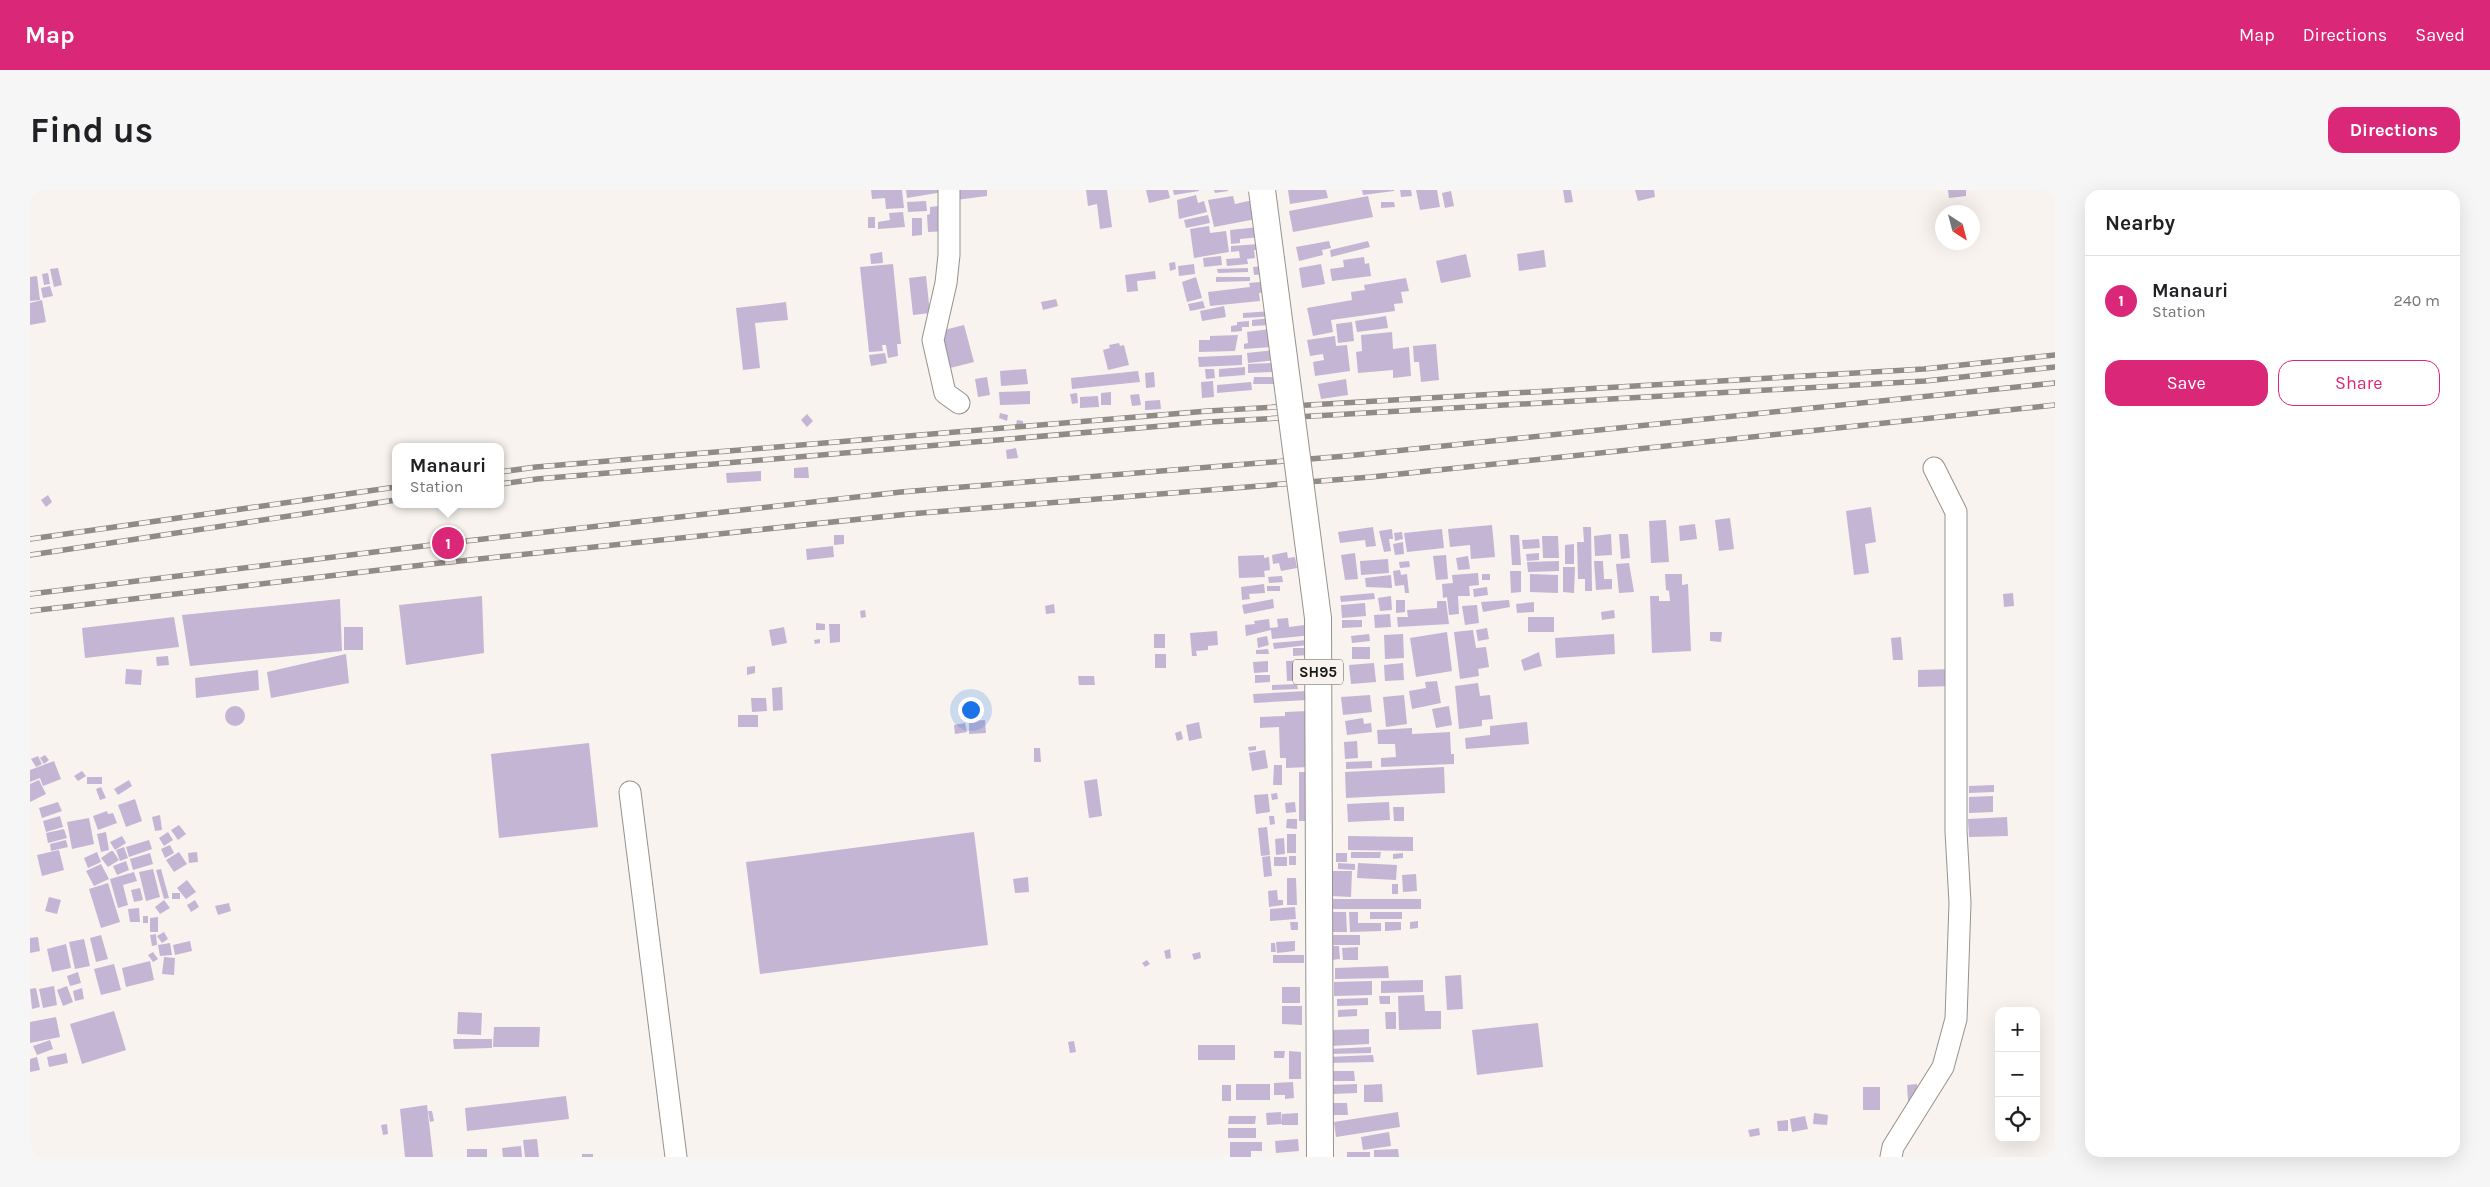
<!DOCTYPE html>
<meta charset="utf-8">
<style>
:root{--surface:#fff;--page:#f6f6f6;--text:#202124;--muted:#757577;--line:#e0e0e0;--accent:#db2777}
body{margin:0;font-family:Karla,sans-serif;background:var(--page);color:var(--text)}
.controls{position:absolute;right:15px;bottom:15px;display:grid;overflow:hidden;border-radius:10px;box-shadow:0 5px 20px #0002}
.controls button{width:45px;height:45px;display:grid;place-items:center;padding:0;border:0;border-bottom:1px solid var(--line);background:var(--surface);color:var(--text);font:25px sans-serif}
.compass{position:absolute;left:1905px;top:15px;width:45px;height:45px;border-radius:50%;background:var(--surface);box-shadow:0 5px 20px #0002;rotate:144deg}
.you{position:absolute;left:940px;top:519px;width:18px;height:18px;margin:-12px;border:4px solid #fff;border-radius:50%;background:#1a73e8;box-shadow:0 0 0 8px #1a73e833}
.badge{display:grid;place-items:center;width:32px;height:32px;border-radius:50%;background:var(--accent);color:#fff;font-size:16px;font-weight:700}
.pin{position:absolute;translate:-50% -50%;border:2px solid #fff;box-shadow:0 1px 5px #0006}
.popup{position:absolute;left:362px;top:253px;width:112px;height:65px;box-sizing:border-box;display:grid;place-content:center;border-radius:10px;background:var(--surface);filter:drop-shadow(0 1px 4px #0005);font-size:16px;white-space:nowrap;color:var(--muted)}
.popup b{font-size:19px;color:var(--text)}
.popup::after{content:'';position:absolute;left:50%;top:100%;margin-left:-10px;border:10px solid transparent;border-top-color:var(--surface)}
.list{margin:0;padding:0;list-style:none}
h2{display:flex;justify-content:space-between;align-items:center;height:65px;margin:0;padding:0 20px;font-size:21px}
h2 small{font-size:16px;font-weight:400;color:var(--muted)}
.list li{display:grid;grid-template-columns:32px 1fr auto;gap:15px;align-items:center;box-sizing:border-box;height:90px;padding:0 20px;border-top:1px solid var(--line)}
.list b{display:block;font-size:19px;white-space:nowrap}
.list p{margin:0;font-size:16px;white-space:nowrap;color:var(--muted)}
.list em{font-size:16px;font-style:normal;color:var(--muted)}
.actions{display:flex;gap:10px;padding:15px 20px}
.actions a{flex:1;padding:11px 0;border:1px solid var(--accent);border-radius:15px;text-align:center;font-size:18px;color:var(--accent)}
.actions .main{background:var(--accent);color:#fff}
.icon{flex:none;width:28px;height:28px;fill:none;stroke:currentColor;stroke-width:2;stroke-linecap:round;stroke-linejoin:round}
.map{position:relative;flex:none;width:2025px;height:967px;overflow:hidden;border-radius:15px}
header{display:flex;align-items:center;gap:30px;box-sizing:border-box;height:70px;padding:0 25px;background:var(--accent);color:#fff}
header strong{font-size:24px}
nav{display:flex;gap:28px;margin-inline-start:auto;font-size:18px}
.intro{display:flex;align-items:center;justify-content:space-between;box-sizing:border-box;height:120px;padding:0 30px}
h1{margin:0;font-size:35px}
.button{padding:12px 22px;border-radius:15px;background:var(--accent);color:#fff;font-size:18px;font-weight:700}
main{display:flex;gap:30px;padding:0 30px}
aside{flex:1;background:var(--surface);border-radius:15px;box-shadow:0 5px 20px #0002}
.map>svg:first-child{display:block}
.building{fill:#c4b5d4}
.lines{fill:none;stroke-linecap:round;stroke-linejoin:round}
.minor-casing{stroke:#97928d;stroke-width:23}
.minor{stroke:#fff;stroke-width:21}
.rail-casing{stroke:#8f8b87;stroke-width:5.5}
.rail{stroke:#f8f3ee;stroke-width:4;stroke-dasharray:11;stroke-linecap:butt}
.major-bridge-casing{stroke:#97928d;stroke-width:28;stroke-linecap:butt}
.major-bridge{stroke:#fff;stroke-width:26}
.labels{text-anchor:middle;stroke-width:4.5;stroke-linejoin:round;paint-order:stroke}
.shield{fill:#f8f3ee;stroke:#5c5956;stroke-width:1}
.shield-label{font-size:15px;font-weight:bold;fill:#191715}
</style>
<header>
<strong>Map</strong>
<nav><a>Map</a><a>Directions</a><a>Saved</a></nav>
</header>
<div class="intro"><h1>Find us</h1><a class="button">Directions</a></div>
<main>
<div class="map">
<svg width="2025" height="967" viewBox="0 0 2025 967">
<rect width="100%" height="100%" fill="#f8f3ee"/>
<g class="building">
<path d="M 841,0 L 872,0 L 874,18 L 856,19 L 855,8 L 842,9 Z"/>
<path d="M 876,0 L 919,0 L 919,1 L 877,8 Z"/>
<path d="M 925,0 L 957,0 L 957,6 L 926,10 Z"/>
<path d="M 1056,0 L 1077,0 L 1082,37 L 1070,39 L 1067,14 L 1058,16 Z"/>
<path d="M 1116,0 L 1138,0 L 1140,8 L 1119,13 Z"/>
<path d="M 1143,0 L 1169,0 L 1169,1 L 1144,5 Z"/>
<path d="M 1184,0 L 1198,0 L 1198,1 L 1185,3 Z"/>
<path d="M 1258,0 L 1296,0 L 1298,8 L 1260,14 Z"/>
<path d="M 1332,0 L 1364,0 L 1364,1 L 1333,5 Z"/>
<path d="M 1370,0 L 1381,0 L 1382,6 L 1371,7 Z"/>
<path d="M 1386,0 L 1407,0 L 1410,17 L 1390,20 Z"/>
<path d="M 1533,0 L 1541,0 L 1543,12 L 1535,13 Z"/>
<path d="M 1605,0 L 1624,0 L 1625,7 L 1608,11 Z"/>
<path d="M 1918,0 L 1936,0 L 1936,6 L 1919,8 Z"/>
<path d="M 1421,1 L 1424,16 L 1415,18 L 1412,3 Z"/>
<path d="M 1166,5 L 1168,13 L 1174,11 L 1177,22 L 1149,29 L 1147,10 Z"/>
<path d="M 1203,6 L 1205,14 L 1223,10 L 1226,29 L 1184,37 L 1178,10 Z"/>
<path d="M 1338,6 L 1343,27 L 1263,42 L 1259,21 Z"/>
<path d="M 896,11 L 897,21 L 878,22 L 877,12 Z"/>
<path d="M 1351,12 L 1364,12 L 1365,17 L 1351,18 Z"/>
<path d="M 918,15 L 918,41 L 898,42 L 897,25 L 900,24 L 900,17 Z"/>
<path d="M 873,22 L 875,37 L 848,39 L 848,32 L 860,30 L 859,23 Z"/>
<path d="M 1178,25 L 1180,33 L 1156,38 L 1154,30 Z"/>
<rect x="838" y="27" width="7" height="11"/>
<path d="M 882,28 L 892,28 L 892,45 L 882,46 Z"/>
<path d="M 1179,36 L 1180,43 L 1196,41 L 1199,62 L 1164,68 L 1160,39 Z"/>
<path d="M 1229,37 L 1230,47 L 1210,49 L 1210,53 L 1201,54 L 1200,40 Z"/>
<path d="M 1299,51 L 1301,58 L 1292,60 L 1293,65 L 1269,71 L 1266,57 Z"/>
<path d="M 1338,51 L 1340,57 L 1301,67 L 1300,60 Z"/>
<path d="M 1229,54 L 1230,60 L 1224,60 L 1225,68 L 1217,69 L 1218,74 L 1197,76 L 1196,69 L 1210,68 L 1209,61 L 1201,62 L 1201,56 Z"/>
<path d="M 1514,60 L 1516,77 L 1489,81 L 1487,64 Z"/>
<path d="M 852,62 L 853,73 L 841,74 L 840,64 Z"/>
<path d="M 1436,64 L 1441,87 L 1411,93 L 1406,71 Z"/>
<path d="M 1191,66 L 1192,75 L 1174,77 L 1173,68 Z"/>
<path d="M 1334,67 L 1335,74 L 1339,73 L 1341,86 L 1302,91 L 1300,79 L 1314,77 L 1313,70 Z"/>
<path d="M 1145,72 L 1146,79 L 1140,81 L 1139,73 Z"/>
<path d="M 863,74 L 871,154 L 867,154 L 868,166 L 858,168 L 856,155 L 852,155 L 853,161 L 839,162 L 830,77 Z"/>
<path d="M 1164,74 L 1165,84 L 1149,86 L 1148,76 Z"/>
<path d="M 1291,74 L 1295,94 L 1272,98 L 1269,78 Z"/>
<path d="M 1234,76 L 1235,84 L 1224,85 L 1223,77 Z"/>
<path d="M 28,78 L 32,95 L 24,97 L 20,79 Z"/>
<path d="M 1218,78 L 1218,82 L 1188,83 L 1187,79 Z"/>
<path d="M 1125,81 L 1126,89 L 1107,91 L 1108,101 L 1097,102 L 1095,85 Z"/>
<path d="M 18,83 L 20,94 L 14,95 L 12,84 Z"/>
<path d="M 7,86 L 10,110 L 0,111 L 0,87 Z"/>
<path d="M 896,86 L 900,123 L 883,125 L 879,88 Z"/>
<path d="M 1166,87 L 1172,108 L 1157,112 L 1152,92 Z"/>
<path d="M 1186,87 L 1220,87 L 1220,91 L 1186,92 Z"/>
<path d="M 1376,88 L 1379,101 L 1371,102 L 1373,113 L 1364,114 L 1365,121 L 1301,130 L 1303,142 L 1283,146 L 1277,118 L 1322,110 L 1321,102 L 1335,100 L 1334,95 Z"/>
<path d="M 1241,91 L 1241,101 L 1229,103 L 1230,111 L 1180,116 L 1178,102 L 1220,97 L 1219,93 Z"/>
<path d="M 20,96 L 23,106 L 13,108 L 11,98 Z"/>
<path d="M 1026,109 L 1028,116 L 1013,120 L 1011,112 Z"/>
<path d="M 12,110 L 16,132 L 0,135 L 0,113 Z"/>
<path d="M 1173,111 L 1175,118 L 1160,121 L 1158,114 Z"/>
<path d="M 756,112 L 758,130 L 725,133 L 730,178 L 713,180 L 706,118 Z"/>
<path d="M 1194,116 L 1196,127 L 1172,131 L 1170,121 Z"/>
<path d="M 1243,121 L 1244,126 L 1213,128 L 1213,123 Z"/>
<path d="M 1356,126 L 1358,138 L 1327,142 L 1325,131 Z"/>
<path d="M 1243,128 L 1244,135 L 1222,136 L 1222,130 Z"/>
<path d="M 1219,131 L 1219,137 L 1212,137 L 1212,141 L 1201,142 L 1201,136 L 1207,135 L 1207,132 Z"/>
<path d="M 1322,132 L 1324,151 L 1308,153 L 1306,134 Z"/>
<path d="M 934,135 L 944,172 L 920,178 L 910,141 Z"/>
<path d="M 1240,139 L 1242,157 L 1214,159 L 1214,154 L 1218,153 L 1217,142 Z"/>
<path d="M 1362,142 L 1363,159 L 1379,157 L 1381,186 L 1363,188 L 1363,180 L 1328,183 L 1326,162 L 1332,161 L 1331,145 Z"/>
<path d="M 1208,145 L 1205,161 L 1169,162 L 1169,150 L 1180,150 L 1180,146 Z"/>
<path d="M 1305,146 L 1306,156 L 1317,155 L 1320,181 L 1285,186 L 1283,172 L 1294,170 L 1293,164 L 1280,166 L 1277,150 Z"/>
<path d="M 1089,153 L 1090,156 L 1094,155 L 1099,175 L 1078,180 L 1073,160 L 1080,158 L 1079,155 Z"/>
<path d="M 1406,154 L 1409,190 L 1391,192 L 1389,172 L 1384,172 L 1383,156 Z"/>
<path d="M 1245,160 L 1246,170 L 1218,173 L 1217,163 Z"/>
<path d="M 855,163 L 857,173 L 841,176 L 839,165 Z"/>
<path d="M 1212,165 L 1212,175 L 1169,177 L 1168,167 Z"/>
<path d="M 1242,173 L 1242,182 L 1218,183 L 1218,174 Z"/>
<path d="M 1215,177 L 1215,185 L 1189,187 L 1189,179 Z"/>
<path d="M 996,179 L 998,194 L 971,196 L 970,181 Z"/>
<path d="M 1175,179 L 1184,179 L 1185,188 L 1176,189 Z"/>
<path d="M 1108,181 L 1110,192 L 1042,199 L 1041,188 Z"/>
<path d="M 1124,182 L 1125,197 L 1116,198 L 1115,183 Z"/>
<path d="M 957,187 L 960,205 L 948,207 L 945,189 Z"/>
<path d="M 1224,187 L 1247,187 L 1247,194 L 1223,194 Z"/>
<path d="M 1316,189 L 1318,205 L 1291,209 L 1288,194 Z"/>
<path d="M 1183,191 L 1184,207 L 1172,208 L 1171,192 Z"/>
<path d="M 1221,192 L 1222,200 L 1187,203 L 1187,195 Z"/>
<path d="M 1000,201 L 1000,214 L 970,215 L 969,202 Z"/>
<path d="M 1081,202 L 1081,215 L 1071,215 L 1071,203 Z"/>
<path d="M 1047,203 L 1048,213 L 1042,214 L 1040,204 Z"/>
<path d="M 1109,204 L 1111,215 L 1102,216 L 1100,205 Z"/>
<path d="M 1068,206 L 1069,217 L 1050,218 L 1050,207 Z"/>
<path d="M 1130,210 L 1131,219 L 1115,220 L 1115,211 Z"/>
<path d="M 970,223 L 978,225 L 977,231 L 969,228 Z"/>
<path d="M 777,224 L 783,231 L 777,237 L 771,230 Z"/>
<path d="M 987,230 L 993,231 L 993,235 L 986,235 Z"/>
<path d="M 986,258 L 988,268 L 977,269 L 976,260 Z"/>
<path d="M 778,277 L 779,288 L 764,288 L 764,278 Z"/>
<path d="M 731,281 L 731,291 L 697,293 L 696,283 Z"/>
<path d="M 18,305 L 22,312 L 16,317 L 11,310 Z"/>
<path d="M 1841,317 L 1846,352 L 1835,354 L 1839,383 L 1824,385 L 1816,321 Z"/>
<path d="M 1700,328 L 1704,359 L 1689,361 L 1685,330 Z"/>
<path d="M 1636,330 L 1639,372 L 1621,373 L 1619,331 Z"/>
<path d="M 1665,334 L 1667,349 L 1650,351 L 1649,336 Z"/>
<path d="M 1462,335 L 1465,367 L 1441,369 L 1440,355 L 1420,357 L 1418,339 Z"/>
<path d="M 1343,337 L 1346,356 L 1336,357 L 1335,350 L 1310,353 L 1308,342 Z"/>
<path d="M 1553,337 L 1561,337 L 1562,401 L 1555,401 L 1555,389 L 1548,389 L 1547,352 L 1554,352 Z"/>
<path d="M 1362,339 L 1363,349 L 1359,349 L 1361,361 L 1354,362 L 1349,341 Z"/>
<path d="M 1412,339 L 1414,358 L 1377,362 L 1374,343 Z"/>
<path d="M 1372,342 L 1373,349 L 1365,351 L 1364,343 Z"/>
<path d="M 1581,344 L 1582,365 L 1565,366 L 1564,346 Z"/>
<path d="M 1589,344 L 1598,344 L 1600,368 L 1591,369 Z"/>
<path d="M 804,345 L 814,345 L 814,354 L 804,355 Z"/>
<path d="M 1480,345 L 1489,345 L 1491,375 L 1482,375 Z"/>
<path d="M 1512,346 L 1528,346 L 1529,368 L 1513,368 Z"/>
<path d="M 1509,349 L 1510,358 L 1493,359 L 1492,350 Z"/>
<path d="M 1373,352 L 1374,364 L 1365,365 L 1363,354 Z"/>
<path d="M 1544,354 L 1544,374 L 1535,374 L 1535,355 Z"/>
<path d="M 803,356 L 804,367 L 777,370 L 776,359 Z"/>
<path d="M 1257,362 L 1258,368 L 1265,367 L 1267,378 L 1251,381 L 1249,373 L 1243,374 L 1242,365 Z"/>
<path d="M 1325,363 L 1328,389 L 1315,390 L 1311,365 Z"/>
<path d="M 1509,363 L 1509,370 L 1497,371 L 1496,364 Z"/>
<path d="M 1234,365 L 1234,368 L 1239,367 L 1240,380 L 1234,381 L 1235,387 L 1209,388 L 1208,366 Z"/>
<path d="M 1416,365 L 1418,389 L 1406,390 L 1403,366 Z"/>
<path d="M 1438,366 L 1440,379 L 1428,380 L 1426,368 Z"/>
<path d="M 1358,369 L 1359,383 L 1331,385 L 1330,371 Z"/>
<path d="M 1379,371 L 1380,377 L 1370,378 L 1369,372 Z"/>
<path d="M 1529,371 L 1529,381 L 1498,382 L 1497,372 Z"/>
<path d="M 1564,371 L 1573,371 L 1574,389 L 1582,389 L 1582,399 L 1566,400 Z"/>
<path d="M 1599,373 L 1604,402 L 1589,403 L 1586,374 Z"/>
<path d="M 1533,377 L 1545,377 L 1544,403 L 1533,402 Z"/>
<path d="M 1370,380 L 1371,385 L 1377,384 L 1379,403 L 1375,403 L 1374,395 L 1365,396 L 1363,381 Z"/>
<path d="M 1480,381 L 1491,381 L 1491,402 L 1481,403 Z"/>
<path d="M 1448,383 L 1449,395 L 1439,396 L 1440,406 L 1428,406 L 1429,424 L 1419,425 L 1417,407 L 1413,408 L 1412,394 L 1423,393 L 1422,385 Z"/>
<rect x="1452" y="384" width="8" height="6"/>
<path d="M 1500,384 L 1528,385 L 1528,403 L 1500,402 Z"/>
<path d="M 1635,384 L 1652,384 L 1652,395 L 1658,394 L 1661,461 L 1622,463 L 1620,406 L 1629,406 L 1629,411 L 1640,411 L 1639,401 L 1636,400 Z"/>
<path d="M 1361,385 L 1362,398 L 1336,397 L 1335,388 Z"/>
<path d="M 1252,386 L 1253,392 L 1239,393 L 1238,387 Z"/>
<path d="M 1234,394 L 1235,403 L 1219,404 L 1220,409 L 1212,410 L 1211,397 Z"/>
<rect x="1237" y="396" width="13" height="5"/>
<path d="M 1457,397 L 1458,405 L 1444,407 L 1443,399 Z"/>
<path d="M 1344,403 L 1345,409 L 1311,412 L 1310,406 Z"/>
<path d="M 1983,403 L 1984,416 L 1974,417 L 1973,404 Z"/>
<path d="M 452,406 L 454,463 L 376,475 L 369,415 Z"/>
<path d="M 1361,406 L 1362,420 L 1350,421 L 1348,408 Z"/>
<path d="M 310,409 L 312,461 L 160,476 L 152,425 Z"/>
<path d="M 1243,409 L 1244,418 L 1214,424 L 1212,415 Z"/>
<path d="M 1366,410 L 1375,410 L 1375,422 L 1366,423 Z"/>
<path d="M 1479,410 L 1480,417 L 1453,422 L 1451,412 Z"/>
<path d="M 1407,411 L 1416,411 L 1419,434 L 1368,437 L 1367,427 L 1378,427 L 1377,420 L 1407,418 Z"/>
<path d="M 1504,412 L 1504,422 L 1487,423 L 1486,414 Z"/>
<path d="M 1335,413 L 1336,426 L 1312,428 L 1311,415 Z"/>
<path d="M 1024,414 L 1025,423 L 1016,424 L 1015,416 Z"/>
<path d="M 1447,415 L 1449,433 L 1435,435 L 1432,416 Z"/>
<path d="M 835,420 L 836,427 L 831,428 L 830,421 Z"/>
<path d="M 1584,420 L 1585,428 L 1572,430 L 1571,422 Z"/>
<path d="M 1360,424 L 1361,437 L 1345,438 L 1344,425 Z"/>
<path d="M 144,427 L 149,457 L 55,468 L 52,438 Z"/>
<rect x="1498" y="427" width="26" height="15"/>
<path d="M 1258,428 L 1259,437 L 1282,434 L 1283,445 L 1242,449 L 1241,440 L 1216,446 L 1215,435 L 1225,434 L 1224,431 L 1239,429 L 1240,438 L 1248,437 L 1247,429 Z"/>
<path d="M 1312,430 L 1332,430 L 1332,437 L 1312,438 Z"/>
<path d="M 786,433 L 795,434 L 795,440 L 786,440 Z"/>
<path d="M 799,434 L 810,434 L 810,452 L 800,453 Z"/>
<rect x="314" y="437" width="19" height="23"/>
<path d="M 754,437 L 757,453 L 742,456 L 739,440 Z"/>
<path d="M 1457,438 L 1459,449 L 1448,451 L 1446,440 Z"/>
<path d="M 1443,440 L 1446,458 L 1456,457 L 1459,477 L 1448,479 L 1449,486 L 1430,489 L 1424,442 Z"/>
<path d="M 1187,441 L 1188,455 L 1178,456 L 1178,460 L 1166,461 L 1167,466 L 1162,466 L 1160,443 Z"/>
<path d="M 1417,442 L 1422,481 L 1386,487 L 1380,448 Z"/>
<path d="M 1680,442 L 1692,442 L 1691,452 L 1680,451 Z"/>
<rect x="1124" y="444" width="11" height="14"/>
<path d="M 1339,444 L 1340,451 L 1322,453 L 1321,446 Z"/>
<path d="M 1373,444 L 1374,468 L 1355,469 L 1354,445 Z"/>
<path d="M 1584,444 L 1585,464 L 1526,468 L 1525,448 Z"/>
<path d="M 1237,446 L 1239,455 L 1228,458 L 1227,448 Z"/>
<path d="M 1871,447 L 1873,470 L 1863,470 L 1861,448 Z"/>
<path d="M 790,449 L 790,453 L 785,454 L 784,450 Z"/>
<path d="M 1277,450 L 1278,455 L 1244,459 L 1243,453 Z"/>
<rect x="1322" y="457" width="18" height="12"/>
<path d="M 1263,458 L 1279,458 L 1279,465 L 1263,466 Z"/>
<path d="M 1238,459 L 1239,464 L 1226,464 L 1226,460 Z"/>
<path d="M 1509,462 L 1512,476 L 1494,481 L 1491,470 Z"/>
<path d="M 316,464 L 319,493 L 241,508 L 237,482 Z"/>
<rect x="1125" y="464" width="11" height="14"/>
<path d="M 138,466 L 139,475 L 127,476 L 126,467 Z"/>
<path d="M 1277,470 L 1285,490 L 1257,491 L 1256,471 Z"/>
<path d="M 1238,471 L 1238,482 L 1224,483 L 1223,472 Z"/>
<path d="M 1344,473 L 1346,492 L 1321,494 L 1319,475 Z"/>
<path d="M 1373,473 L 1374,490 L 1355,491 L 1354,475 Z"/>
<path d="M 725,476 L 725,483 L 717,485 L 717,477 Z"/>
<path d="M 96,479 L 112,480 L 111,495 L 95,494 Z"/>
<path d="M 1923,479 L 1923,496 L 1888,497 L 1888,480 Z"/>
<path d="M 228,480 L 229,500 L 166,508 L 165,488 Z"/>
<path d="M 1225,485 L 1240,485 L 1240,492 L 1225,493 Z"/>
<path d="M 1048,486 L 1064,486 L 1065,495 L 1049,495 Z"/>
<path d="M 1407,491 L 1411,513 L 1382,519 L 1379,501 L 1396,498 L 1395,492 Z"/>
<path d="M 1448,493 L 1450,506 L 1460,505 L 1463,529 L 1452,530 L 1452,536 L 1429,539 L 1425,496 Z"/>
<path d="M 1267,494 L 1268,499 L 1242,500 L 1242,495 Z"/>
<path d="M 752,497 L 753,520 L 743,521 L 742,498 Z"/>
<path d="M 1277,501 L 1277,510 L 1224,513 L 1223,504 Z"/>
<path d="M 1340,505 L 1342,522 L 1313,525 L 1311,507 Z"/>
<path d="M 1374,505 L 1377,534 L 1356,537 L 1353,507 Z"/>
<path d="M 721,508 L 736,508 L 737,521 L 722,522 Z"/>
<path d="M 1419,516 L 1422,535 L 1406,538 L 1402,519 Z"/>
<circle cx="205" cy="526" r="10"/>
<path d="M 1278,521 L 1279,577 L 1256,578 L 1256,568 L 1250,568 L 1249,537 L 1230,538 L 1230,527 L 1255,526 L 1255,522 Z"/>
<rect x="708" y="525" width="20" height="12"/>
<path d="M 1333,528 L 1334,534 L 1341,533 L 1342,542 L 1317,545 L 1315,531 Z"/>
<path d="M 955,530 L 956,543 L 939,544 L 939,531 Z"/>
<path d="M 1169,532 L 1172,548 L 1159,551 L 1156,535 Z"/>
<path d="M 1497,532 L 1499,554 L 1436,559 L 1435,548 L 1460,545 L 1460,536 Z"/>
<path d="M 935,533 L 937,542 L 925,544 L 924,535 Z"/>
<path d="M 1382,538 L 1382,544 L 1420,542 L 1421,564 L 1424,564 L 1424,574 L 1351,577 L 1351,568 L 1366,567 L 1365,554 L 1348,554 L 1347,540 Z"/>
<path d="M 1151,541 L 1153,549 L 1147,551 L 1145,543 Z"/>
<path d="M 1327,551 L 1328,568 L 1315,569 L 1314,552 Z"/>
<path d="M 559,553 L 568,637 L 469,648 L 461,564 Z"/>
<path d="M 1226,556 L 1226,560 L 1219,561 L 1218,557 Z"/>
<path d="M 1004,558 L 1010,558 L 1011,572 L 1004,572 Z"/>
<path d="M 1235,560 L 1238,578 L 1222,581 L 1219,563 Z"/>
<path d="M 15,565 L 19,570 L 14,574 L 10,568 Z"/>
<path d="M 8,566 L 12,574 L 6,577 L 1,569 Z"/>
<path d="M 24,571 L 31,589 L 13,596 L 10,588 L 0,592 L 0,580 Z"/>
<path d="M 1342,571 L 1342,578 L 1316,579 L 1316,572 Z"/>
<path d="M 1244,575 L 1252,575 L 1252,595 L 1243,595 Z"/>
<path d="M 1414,577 L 1415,603 L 1316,608 L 1315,582 Z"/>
<path d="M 52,581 L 56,586 L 48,591 L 44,586 Z"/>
<rect x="1269" y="582" width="10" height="49"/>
<rect x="57" y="587" width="15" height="7"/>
<path d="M 1067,589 L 1072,626 L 1059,628 L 1054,591 Z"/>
<path d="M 9,590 L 16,604 L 0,612 L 0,594 Z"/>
<path d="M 99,590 L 102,596 L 88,605 L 84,599 Z"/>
<path d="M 1964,595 L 1964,602 L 1939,603 L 1939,596 Z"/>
<path d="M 71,597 L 76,608 L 70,610 L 66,599 Z"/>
<path d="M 1247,603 L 1248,609 L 1242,610 L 1241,604 Z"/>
<path d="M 1238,604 L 1240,622 L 1226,624 L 1224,605 Z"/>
<path d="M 1963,606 L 1963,622 L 1939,623 L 1939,607 Z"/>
<path d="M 105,609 L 112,631 L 96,637 L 88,615 Z"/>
<path d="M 28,612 L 32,621 L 12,628 L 9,618 Z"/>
<path d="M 1265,612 L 1266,622 L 1256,623 L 1255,613 Z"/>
<path d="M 1359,612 L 1360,630 L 1318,632 L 1317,614 Z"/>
<path d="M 1363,617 L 1374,617 L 1374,631 L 1364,631 Z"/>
<path d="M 77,621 L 78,624 L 83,623 L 87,633 L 68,640 L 63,626 Z"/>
<path d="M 130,625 L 132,640 L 125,641 L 122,627 Z"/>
<path d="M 30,626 L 33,637 L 16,642 L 13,631 Z"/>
<path d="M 1239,626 L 1244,626 L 1245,634 L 1240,635 Z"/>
<path d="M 1977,627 L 1978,646 L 1939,647 L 1938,629 Z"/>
<path d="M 59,628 L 64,654 L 42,659 L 37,632 Z"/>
<path d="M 1257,629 L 1267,629 L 1267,639 L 1256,638 Z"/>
<path d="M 149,635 L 156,644 L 148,650 L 141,640 Z"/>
<path d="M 1237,637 L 1240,665 L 1231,666 L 1228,638 Z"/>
<path d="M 34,639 L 37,648 L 18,653 L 16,643 Z"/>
<path d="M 76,642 L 79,660 L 71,662 L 67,644 Z"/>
<path d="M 138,642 L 143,650 L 134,656 L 129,648 Z"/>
<path d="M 944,642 L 958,755 L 730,784 L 716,672 Z"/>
<rect x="1257" y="644" width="9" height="19"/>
<path d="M 92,646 L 96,653 L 85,660 L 80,652 Z"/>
<path d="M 1318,646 L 1383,647 L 1383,661 L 1318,660 Z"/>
<path d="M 1254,648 L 1255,664 L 1246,665 L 1245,649 Z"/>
<path d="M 36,650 L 38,657 L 21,661 L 20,654 Z"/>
<path d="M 119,650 L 122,659 L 99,667 L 96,657 Z"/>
<path d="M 140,655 L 144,663 L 135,668 L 131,659 Z"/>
<path d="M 94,657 L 98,668 L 90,671 L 86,660 Z"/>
<path d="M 29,660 L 34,680 L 12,686 L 7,665 Z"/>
<path d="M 81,661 L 83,661 L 89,670 L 78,677 L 71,668 Z"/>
<path d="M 67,662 L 71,672 L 58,678 L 54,668 Z"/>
<path d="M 149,662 L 157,674 L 144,682 L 136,670 Z"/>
<path d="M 167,662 L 168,672 L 159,673 L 158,663 Z"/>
<path d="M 1321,662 L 1351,662 L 1350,668 L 1321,668 Z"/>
<path d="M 120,663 L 123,674 L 103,680 L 100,669 Z"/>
<rect x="1306" y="663" width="11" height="9"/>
<path d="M 1373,663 L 1373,668 L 1363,669 L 1363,664 Z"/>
<path d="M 1240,666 L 1242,686 L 1234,687 L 1232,667 Z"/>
<rect x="1259" y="666" width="7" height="9"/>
<rect x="1244" y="667" width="13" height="9"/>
<path d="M 96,671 L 99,680 L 87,685 L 83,676 Z"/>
<path d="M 1308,673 L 1325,674 L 1325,680 L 1308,679 Z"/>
<path d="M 1328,673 L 1367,675 L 1366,690 L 1327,688 Z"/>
<path d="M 71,674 L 79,689 L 64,696 L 56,681 Z"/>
<path d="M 123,679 L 130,707 L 116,711 L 109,682 Z"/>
<path d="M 131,679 L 139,708 L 134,709 L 126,680 Z"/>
<path d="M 1302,681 L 1322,681 L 1321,707 L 1301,706 Z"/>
<path d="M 104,682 L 107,691 L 93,695 L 98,715 L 88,718 L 80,689 Z"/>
<path d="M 1386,684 L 1387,701 L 1373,702 L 1372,685 Z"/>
<path d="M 998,687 L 999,702 L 985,703 L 983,689 Z"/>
<path d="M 1257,688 L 1266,688 L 1267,715 L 1257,715 Z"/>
<path d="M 157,690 L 166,702 L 156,709 L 147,698 Z"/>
<path d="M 78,693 L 90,732 L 71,738 L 59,699 Z"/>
<rect x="1362" y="694" width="6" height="10"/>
<path d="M 110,698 L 113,710 L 104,712 L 101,700 Z"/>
<path d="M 1247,700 L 1248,710 L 1253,710 L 1253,715 L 1239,717 L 1238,701 Z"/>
<rect x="142" y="703" width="8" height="6"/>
<path d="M 19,707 L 31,710 L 27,724 L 15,721 Z"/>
<rect x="1301" y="709" width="90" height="10"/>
<path d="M 134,710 L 140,718 L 130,724 L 125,717 Z"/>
<path d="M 165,710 L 169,717 L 161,722 L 157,715 Z"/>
<path d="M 199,713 L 201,721 L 188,725 L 185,716 Z"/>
<path d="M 1265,717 L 1266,729 L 1240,731 L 1240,719 Z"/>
<path d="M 109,718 L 110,732 L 100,732 L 98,719 Z"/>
<path d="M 1302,722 L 1316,722 L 1317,742 L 1303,742 Z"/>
<path d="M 1319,722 L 1328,722 L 1328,733 L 1351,733 L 1351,741 L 1320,742 Z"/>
<rect x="1340" y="722" width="32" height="7"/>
<rect x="113" y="726" width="5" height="7"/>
<path d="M 128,727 L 128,742 L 120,742 L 120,728 Z"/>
<path d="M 1388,731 L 1388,738 L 1380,739 L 1380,732 Z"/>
<path d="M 1260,732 L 1268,732 L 1268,740 L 1261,740 Z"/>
<path d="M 1355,732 L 1371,732 L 1371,740 L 1355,741 Z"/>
<path d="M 134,742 L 138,749 L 132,753 L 127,746 Z"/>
<path d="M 126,744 L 127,755 L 122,756 L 120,745 Z"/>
<path d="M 71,745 L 78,769 L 66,772 L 60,748 Z"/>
<rect x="1301" y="745" width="29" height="10"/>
<path d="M 8,747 L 10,761 L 0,763 L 0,748 Z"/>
<path d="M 54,749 L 60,776 L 45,779 L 39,752 Z"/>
<path d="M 160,751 L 162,761 L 145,765 L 143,755 Z"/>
<path d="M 1265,751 L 1265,761 L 1247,763 L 1246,752 Z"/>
<path d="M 140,753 L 142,765 L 130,766 L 128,755 Z"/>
<path d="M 1241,753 L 1245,753 L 1246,762 L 1241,762 Z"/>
<path d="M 36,754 L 41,778 L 22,782 L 17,759 Z"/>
<path d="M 1302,756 L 1309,756 L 1310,769 L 1302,770 Z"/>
<path d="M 1328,757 L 1328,770 L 1313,770 L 1312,758 Z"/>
<path d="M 1140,759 L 1141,768 L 1136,769 L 1134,761 Z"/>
<path d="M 123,762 L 128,769 L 123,772 L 118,765 Z"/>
<path d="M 1170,762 L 1171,768 L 1164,770 L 1162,764 Z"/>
<rect x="1243" y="765" width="31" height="8"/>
<path d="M 134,767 L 145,768 L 144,785 L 132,784 Z"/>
<path d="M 1117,770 L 1120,774 L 1115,777 L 1112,773 Z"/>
<path d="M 120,771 L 124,790 L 96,797 L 92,778 Z"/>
<path d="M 84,774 L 91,800 L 71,805 L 64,779 Z"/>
<path d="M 1358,776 L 1359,788 L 1305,789 L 1305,778 Z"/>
<path d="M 48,782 L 51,793 L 40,796 L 37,786 Z"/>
<path d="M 1431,785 L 1433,819 L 1417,820 L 1415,786 Z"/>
<path d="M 1393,790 L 1393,802 L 1351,803 L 1351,791 Z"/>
<path d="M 1342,791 L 1342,805 L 1304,806 L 1304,792 Z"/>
<path d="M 24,796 L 27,815 L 13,818 L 9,799 Z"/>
<path d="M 37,796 L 43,812 L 33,816 L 27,800 Z"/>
<rect x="1252" y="797" width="18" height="16"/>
<path d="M 6,798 L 10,817 L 2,819 L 0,799 Z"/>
<path d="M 52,798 L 54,809 L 45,811 L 43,801 Z"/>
<path d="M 1394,805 L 1395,821 L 1411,821 L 1411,839 L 1369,840 L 1368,806 Z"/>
<path d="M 1349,806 L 1360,806 L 1360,814 L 1350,814 Z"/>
<path d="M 1338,808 L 1338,815 L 1307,816 L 1307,809 Z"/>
<path d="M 1252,816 L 1272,816 L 1272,835 L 1252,834 Z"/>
<path d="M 1327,819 L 1327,826 L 1308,827 L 1308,820 Z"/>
<path d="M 84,821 L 96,860 L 52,874 L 40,834 Z"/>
<path d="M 428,822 L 452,823 L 451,845 L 427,844 Z"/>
<path d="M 1355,822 L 1366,822 L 1366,839 L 1356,839 Z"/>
<path d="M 26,827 L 30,847 L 0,853 L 0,832 Z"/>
<path d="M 1508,833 L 1513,877 L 1447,885 L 1442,840 Z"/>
<path d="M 464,837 L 510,837 L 509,857 L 463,857 Z"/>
<path d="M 1339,839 L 1339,854 L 1300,856 L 1300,840 Z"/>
<path d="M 423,849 L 462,849 L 462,858 L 424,859 Z"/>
<path d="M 20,850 L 23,859 L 7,865 L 3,856 Z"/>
<path d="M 1044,851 L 1046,862 L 1040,863 L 1038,852 Z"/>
<rect x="1168" y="855" width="37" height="15"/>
<path d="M 1341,857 L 1341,863 L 1299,864 L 1299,859 Z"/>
<path d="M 1244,861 L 1255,861 L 1254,868 L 1244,868 Z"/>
<path d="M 1259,861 L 1271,862 L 1271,889 L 1259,889 Z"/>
<path d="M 36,863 L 38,873 L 19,877 L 17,867 Z"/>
<path d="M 1343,865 L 1344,872 L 1297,873 L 1297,867 Z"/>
<path d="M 7,867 L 10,880 L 0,882 L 0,869 Z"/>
<path d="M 1300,881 L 1324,881 L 1325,891 L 1300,891 Z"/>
<path d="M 1263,892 L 1264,908 L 1255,909 L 1255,905 L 1244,905 L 1244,893 Z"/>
<rect x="1206" y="894" width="34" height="16"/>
<path d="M 1327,894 L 1327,903 L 1301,904 L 1301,895 Z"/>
<path d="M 1352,894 L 1353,912 L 1334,912 L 1334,895 Z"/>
<path d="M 1887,894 L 1888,911 L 1878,911 L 1877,895 Z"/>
<rect x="1192" y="895" width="9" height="16"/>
<rect x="1833" y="897" width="17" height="23"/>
<path d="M 536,906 L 539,929 L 437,941 L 435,918 Z"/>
<path d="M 1301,913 L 1317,913 L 1318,925 L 1301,925 Z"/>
<path d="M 397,915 L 403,967 L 375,967 L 370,919 Z"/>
<path d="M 398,921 L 402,921 L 404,931 L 400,932 Z"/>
<path d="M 1251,922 L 1252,934 L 1237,935 L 1236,923 Z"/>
<path d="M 1368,922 L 1370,937 L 1306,947 L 1304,932 Z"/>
<path d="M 1268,923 L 1268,935 L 1252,935 L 1252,924 Z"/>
<path d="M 1784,923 L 1798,925 L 1797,935 L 1783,934 Z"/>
<path d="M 1199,926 L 1226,926 L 1225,934 L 1198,934 Z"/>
<path d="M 1775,926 L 1778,939 L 1762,942 L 1760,929 Z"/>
<path d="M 1758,930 L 1758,941 L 1748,941 L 1747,931 Z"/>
<path d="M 357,934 L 358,944 L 353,945 L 351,935 Z"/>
<rect x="1198" y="938" width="28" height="10"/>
<path d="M 1729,938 L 1730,945 L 1720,947 L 1718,940 Z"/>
<path d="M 1359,942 L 1361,956 L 1333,960 L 1331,947 Z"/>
<path d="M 507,949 L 509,967 L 495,967 L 493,950 Z"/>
<path d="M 1268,949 L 1269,961 L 1246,963 L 1245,951 Z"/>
<path d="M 1200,952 L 1232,952 L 1232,961 L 1221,961 L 1221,967 L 1200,967 Z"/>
<path d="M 491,956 L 492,967 L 473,967 L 472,958 Z"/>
<rect x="437" y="959" width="20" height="8"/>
<path d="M 1368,959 L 1369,967 L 1344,967 L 1344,960 Z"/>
<rect x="1317" y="962" width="23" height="5"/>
<rect x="552" y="964" width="11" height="3"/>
</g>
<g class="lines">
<defs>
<g id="minor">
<path d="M 919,0 L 919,65 L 916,93 L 903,150 L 915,203 L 929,213"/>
<path d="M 600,602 L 646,967"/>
<path d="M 1861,967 L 1863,957 L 1913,877 L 1926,829 L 1930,713 L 1926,641 L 1926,322 L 1904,278"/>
</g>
</defs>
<use href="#minor" class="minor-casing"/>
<use href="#minor" class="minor"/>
<defs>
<g id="rail">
<path d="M 470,282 L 506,277 L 1178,221 L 1894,179 L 2025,165"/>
<path d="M 470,294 L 507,289 L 1179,232 L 1895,191 L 2025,177"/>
<path d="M 0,349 L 366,297"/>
<path d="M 0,365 L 366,310"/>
<path d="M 0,404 L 418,353 L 871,302 L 1316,266 L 2025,193"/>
<path d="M 0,421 L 401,374 L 879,324 L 1341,287 L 2025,215"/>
</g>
</defs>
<use href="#rail" class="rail-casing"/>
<use href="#rail" class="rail"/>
<defs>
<path id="major-bridge" d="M 1232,0 L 1288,428 L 1290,967"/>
</defs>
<use href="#major-bridge" class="major-bridge-casing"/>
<use href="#major-bridge" class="major-bridge"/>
</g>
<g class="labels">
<rect class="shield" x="1263" y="469.5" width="50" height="25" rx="4"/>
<g class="shield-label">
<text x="1288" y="487">SH95</text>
</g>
</g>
</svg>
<div class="controls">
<button>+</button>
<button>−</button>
<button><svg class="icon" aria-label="locate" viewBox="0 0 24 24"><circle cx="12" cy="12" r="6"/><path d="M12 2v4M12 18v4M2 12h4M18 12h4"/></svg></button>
</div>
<svg class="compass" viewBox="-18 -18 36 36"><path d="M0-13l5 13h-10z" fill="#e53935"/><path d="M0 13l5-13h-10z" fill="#757577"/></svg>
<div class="you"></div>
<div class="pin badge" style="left:418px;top:353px">1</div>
<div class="popup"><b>Manauri</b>Station</div>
</div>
<aside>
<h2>Nearby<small></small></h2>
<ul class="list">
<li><span class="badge">1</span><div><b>Manauri</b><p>Station</p></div><em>240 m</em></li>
</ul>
<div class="actions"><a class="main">Save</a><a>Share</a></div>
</aside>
</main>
